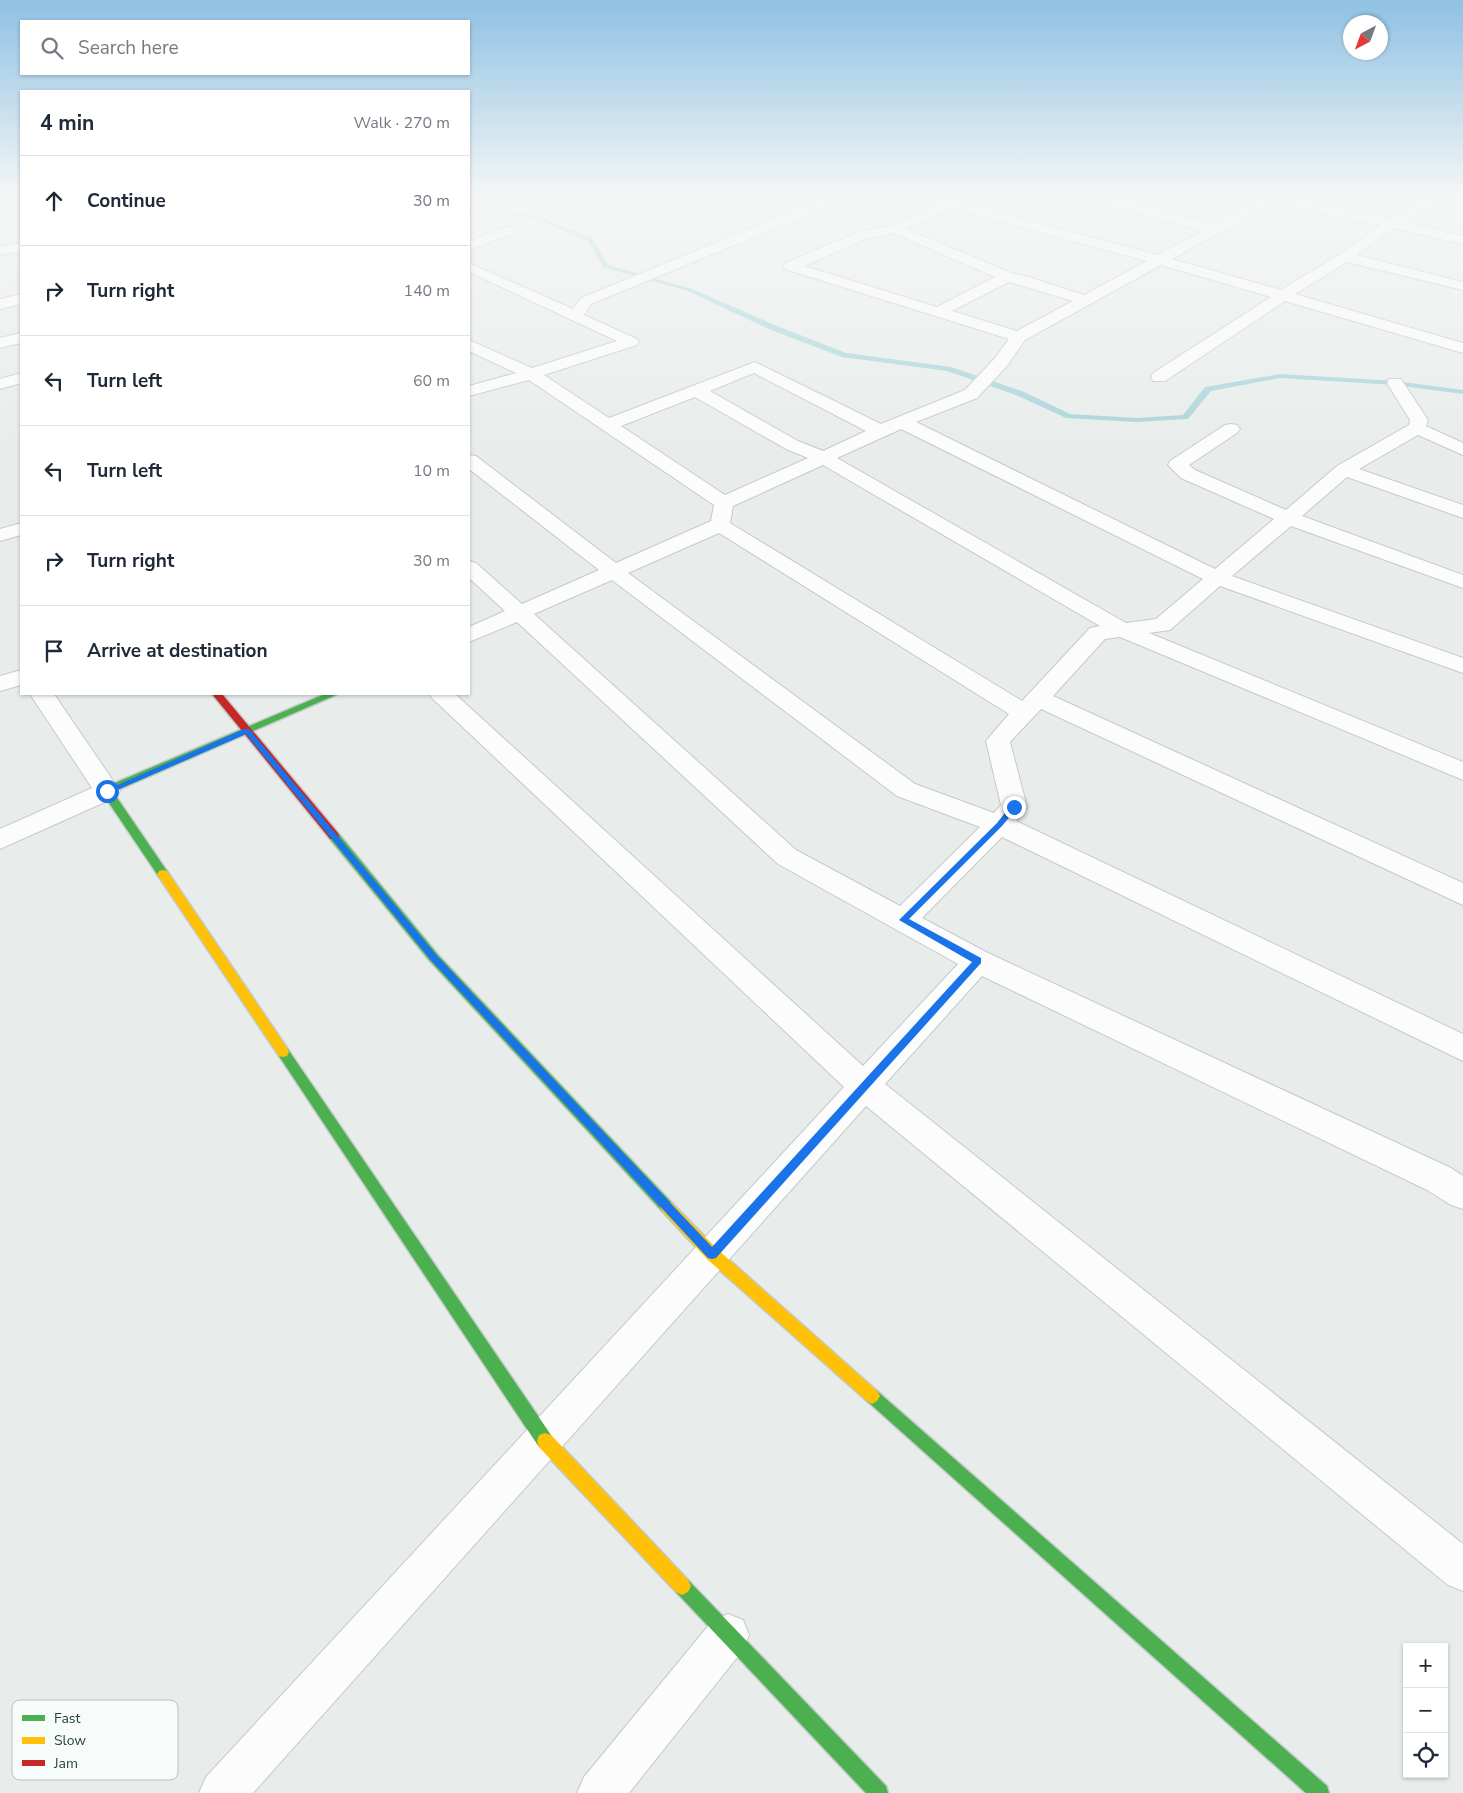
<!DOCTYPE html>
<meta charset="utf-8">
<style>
:root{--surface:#fff;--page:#f2f2f3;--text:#1f2937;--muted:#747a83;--line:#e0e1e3}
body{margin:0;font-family:"Nunito Sans",sans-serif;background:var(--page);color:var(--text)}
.controls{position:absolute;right:15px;bottom:15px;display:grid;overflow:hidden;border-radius:0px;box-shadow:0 1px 4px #0004}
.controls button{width:45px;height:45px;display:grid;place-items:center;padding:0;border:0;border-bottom:1px solid var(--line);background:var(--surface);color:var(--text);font:25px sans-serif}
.compass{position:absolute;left:1343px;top:15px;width:45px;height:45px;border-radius:50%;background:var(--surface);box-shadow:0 1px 4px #0004;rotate:221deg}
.stop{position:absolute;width:15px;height:15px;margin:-11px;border:4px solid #1a73e8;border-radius:50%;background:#fff}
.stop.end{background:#1a73e8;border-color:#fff;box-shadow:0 1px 5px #0008}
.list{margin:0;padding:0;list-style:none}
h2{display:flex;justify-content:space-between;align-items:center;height:65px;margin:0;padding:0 20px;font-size:21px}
h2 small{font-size:16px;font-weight:400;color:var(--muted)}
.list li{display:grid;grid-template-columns:32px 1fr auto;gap:15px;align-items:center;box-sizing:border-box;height:90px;padding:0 20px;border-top:1px solid var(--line)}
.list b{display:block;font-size:19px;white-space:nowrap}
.list em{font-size:16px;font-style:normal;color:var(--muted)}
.icon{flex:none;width:28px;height:28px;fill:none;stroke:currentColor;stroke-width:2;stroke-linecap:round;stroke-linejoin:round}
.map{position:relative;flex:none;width:1463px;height:1793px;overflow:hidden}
.search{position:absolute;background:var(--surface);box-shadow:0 1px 4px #0004;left:20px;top:20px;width:450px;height:55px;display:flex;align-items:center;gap:12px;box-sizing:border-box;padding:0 18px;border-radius:0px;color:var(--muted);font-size:19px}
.panel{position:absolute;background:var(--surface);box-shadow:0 1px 4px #0004;left:20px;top:90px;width:450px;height:605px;border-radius:0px}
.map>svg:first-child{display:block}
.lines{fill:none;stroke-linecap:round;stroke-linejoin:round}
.stream{fill:#a9d4db;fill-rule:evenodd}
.street-casing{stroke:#c5cac8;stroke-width:2}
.fast-casing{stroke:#c3cbc8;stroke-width:3}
.slow-casing{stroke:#c3cbc8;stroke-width:3}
.jam-casing{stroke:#c3cbc8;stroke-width:3}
.street{fill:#fcfcfc;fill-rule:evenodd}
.fast{fill:#4caf50;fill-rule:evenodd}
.slow{fill:#ffc107;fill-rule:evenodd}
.jam{fill:#c62828;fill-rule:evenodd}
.route{fill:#1a73e8}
.key{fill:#f7fbf9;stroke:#b8c4c0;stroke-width:1}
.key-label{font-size:14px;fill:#24423a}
</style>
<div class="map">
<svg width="1463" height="1793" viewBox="0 0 1463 1793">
<rect width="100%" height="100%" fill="#e8edeb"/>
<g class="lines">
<path class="stream" d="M 469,202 L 540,217 L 593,239 L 608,265 L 692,289 L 777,326 L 846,353 L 951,367 L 1022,391 L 1070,414 L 1137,418 L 1183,415 L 1205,387 L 1280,374 L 1395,381 L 1463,390 L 1463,394 L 1395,385 L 1280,378 L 1211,391 L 1188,419 L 1185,419 L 1137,422 L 1066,418 L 1016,395 L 947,371 L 842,357 L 771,330 L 688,291 L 603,267 L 588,241 L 536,219 L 469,206 Z"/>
<defs>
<g id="street">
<path d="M 827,197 L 845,197 L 844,200 L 591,304 L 584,315 L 637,339 L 639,342 L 637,345 L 544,375 L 609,418 L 755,362 L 881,424 L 965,390 L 995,358 L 1009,339 L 785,269 L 783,266 L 785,263 L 859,232 L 891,226 L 952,197 L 969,197 L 961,203 L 1158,255 L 1203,231 L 1089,200 L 1088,197 L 1110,197 L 1213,225 L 1260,199 L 1259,197 L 1285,197 L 1390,219 L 1430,197 L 1446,197 L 1404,222 L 1463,236 L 1463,244 L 1394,228 L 1356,255 L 1463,282 L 1463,290 L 1347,262 L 1295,294 L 1463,343 L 1463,353 L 1285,301 L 1165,381 L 1153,381 L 1151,377 L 1153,373 L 1271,297 L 1161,265 L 1025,340 L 1007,366 L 977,398 L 916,422 L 1215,569 L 1274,519 L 1181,478 L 1168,465 L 1170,461 L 1225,425 L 1231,424 L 1237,425 L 1240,429 L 1237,433 L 1189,465 L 1195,470 L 1286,510 L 1337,466 L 1409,425 L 1410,420 L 1387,383 L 1389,379 L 1401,379 L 1428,420 L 1426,426 L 1463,443 L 1463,455 L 1418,435 L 1359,469 L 1463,505 L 1463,518 L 1347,477 L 1302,516 L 1463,575 L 1463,588 L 1291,526 L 1232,576 L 1463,658 L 1463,673 L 1220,586 L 1170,630 L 1149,633 L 1463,762 L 1463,780 L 1120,637 L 1105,639 L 1053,696 L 1463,883 L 1463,905 L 1041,709 L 1010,742 L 1027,807 L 1016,821 L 1463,1034 L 1463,1061 L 1002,837 L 922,918 L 988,953 L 1451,1168 L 1463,1176 L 1463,1209 L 1451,1205 L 1427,1190 L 982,976 L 885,1084 L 1463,1544 L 1463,1591 L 1448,1585 L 866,1106 L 253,1793 L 199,1793 L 206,1777 L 844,1087 L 433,699 L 429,694 L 455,694 L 863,1066 L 958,964 L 778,864 L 517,622 L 469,642 L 469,627 L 505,611 L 469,578 L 469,561 L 476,563 L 522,604 L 599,570 L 469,469 L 469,455 L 476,456 L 616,563 L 711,521 L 714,505 L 529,380 L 469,396 L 469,386 L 516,373 L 469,351 L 469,340 L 532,368 L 617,341 L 469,272 L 469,263 L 573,309 L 581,298 ZM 1273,203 L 1381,225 L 1340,254 L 1281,290 L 1172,259 ZM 950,208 L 1147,261 L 1084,295 L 1029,277 L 1011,273 L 906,229 ZM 894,233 L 995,277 L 937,307 L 804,266 L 868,238 ZM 1009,282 L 1073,301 L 1017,331 L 952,311 ZM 754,373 L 866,431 L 823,451 L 798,441 L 710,391 ZM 695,397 L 786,449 L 808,458 L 725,495 L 621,426 ZM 901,429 L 1203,579 L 1156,619 L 1126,623 L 837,458 ZM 823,465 L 1100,626 L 1090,628 L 1022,701 L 730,523 L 733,506 ZM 719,533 L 1009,714 L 986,741 L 1001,805 L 994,813 L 915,784 L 628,573 ZM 612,580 L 897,796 L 980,827 L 900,906 L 796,850 L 534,614 Z"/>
<path d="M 506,227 L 511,228 L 513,231 L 511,234 L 469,250 L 469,241 Z"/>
<path d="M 21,243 L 21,251 L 0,255 L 0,247 Z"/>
<path d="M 21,294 L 21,304 L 0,309 L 0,299 Z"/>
<path d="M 21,333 L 21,343 L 0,348 L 0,338 Z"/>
<path d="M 21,373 L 21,383 L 0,389 L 0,379 Z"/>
<path d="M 21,523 L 21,535 L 0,541 L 0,529 Z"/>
<path d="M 21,670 L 21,685 L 0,691 L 0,676 Z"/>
<path d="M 30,694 L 54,694 L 120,791 L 116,797 L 0,849 L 0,829 L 92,788 Z"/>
<path d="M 728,1614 L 743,1620 L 749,1635 L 743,1650 L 629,1793 L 577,1793 L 584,1777 L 713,1620 Z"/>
</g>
<g id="fast">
<path d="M 325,694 L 338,694 L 113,792 L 169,874 L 167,877 L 159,877 L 103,794 L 102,791 L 103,788 Z"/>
<path d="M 334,832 L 338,833 L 438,955 L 672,1203 L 674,1207 L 672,1211 L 667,1213 L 662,1211 L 430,961 L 330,839 L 329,836 Z"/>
<path d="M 283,1047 L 287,1048 L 551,1435 L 553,1441 L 551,1447 L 545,1449 L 539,1447 L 279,1056 L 277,1052 L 279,1048 Z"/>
<path d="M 872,1388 L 877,1391 L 1327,1786 L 1329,1793 L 1306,1793 L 867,1401 L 864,1396 L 867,1391 Z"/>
<path d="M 682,1577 L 688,1580 L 886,1786 L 888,1793 L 866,1793 L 676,1592 L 673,1586 L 676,1580 Z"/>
</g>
<g id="slow">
<path d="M 163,870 L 167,871 L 287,1048 L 289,1052 L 287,1056 L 283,1057 L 279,1056 L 159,877 L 157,874 L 159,871 Z"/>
<path d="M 667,1201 L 672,1203 L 717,1249 L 877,1391 L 880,1396 L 877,1401 L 872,1404 L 867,1401 L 707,1259 L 662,1211 L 660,1207 L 662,1203 Z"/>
<path d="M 545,1433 L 551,1435 L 688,1580 L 691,1586 L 688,1592 L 682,1595 L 676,1592 L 539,1447 L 537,1441 L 539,1435 Z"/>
</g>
<path id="jam" d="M 212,694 L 222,694 L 338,833 L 339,836 L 338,839 L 330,839 Z"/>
</defs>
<use href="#street" class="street-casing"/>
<use href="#fast" class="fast-casing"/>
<use href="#slow" class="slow-casing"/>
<use href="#jam" class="jam-casing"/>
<use href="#street" class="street"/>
<use href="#fast" class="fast"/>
<use href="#slow" class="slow"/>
<use href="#jam" class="jam"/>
</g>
<linearGradient id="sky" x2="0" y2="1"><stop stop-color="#8fc1e3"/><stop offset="0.44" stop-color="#f5f7f6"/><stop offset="1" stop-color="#f5f7f6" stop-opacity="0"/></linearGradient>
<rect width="1463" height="448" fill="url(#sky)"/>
<path class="route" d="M 244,729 L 249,729 L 437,956 L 712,1247 L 972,962 L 899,920 L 997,823 L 1011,805 L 1018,807 L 1002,826 L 909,919 L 981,958 L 981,963 L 716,1258 L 712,1259 L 708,1258 L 431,960 L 246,734 L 110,793 L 104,791 Z"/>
<rect x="12" y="1700" width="166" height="80" rx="8" class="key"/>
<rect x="22" y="1715" width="23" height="6" fill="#4caf50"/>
<rect x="22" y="1737" width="23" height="7" fill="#ffc107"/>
<rect x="22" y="1760" width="23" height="6" fill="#c62828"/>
<g class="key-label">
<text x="54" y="1723">Fast</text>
<text x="54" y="1745">Slow</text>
<text x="54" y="1768">Jam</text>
</g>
</svg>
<div class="controls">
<button>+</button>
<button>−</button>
<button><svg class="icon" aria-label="locate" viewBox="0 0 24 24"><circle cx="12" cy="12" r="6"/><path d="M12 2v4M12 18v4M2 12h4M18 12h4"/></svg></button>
</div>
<svg class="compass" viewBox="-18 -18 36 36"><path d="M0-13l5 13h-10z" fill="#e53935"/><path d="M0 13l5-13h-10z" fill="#747a83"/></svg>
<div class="stop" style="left:107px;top:791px"></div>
<div class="stop end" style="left:1014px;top:807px"></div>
<div class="search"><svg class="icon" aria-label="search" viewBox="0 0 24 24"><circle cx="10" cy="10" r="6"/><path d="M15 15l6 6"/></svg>Search here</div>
<section class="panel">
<h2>4 min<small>Walk · 270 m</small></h2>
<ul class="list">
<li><svg class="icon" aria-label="ahead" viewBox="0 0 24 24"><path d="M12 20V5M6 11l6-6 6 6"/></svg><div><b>Continue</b></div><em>30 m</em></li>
<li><svg class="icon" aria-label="right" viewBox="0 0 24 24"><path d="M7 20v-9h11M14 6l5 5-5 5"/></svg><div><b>Turn right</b></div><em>140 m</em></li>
<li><svg class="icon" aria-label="left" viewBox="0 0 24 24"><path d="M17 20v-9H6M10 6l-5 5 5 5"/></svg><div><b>Turn left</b></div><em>60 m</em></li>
<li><svg class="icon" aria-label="left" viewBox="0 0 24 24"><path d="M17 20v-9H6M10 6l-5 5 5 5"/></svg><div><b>Turn left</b></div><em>10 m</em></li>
<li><svg class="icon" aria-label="right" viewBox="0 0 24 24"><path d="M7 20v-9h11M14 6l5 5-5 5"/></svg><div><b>Turn right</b></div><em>30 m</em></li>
<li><svg class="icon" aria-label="arrive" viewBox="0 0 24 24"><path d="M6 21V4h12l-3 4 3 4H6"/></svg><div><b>Arrive at destination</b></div></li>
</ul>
</section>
</div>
